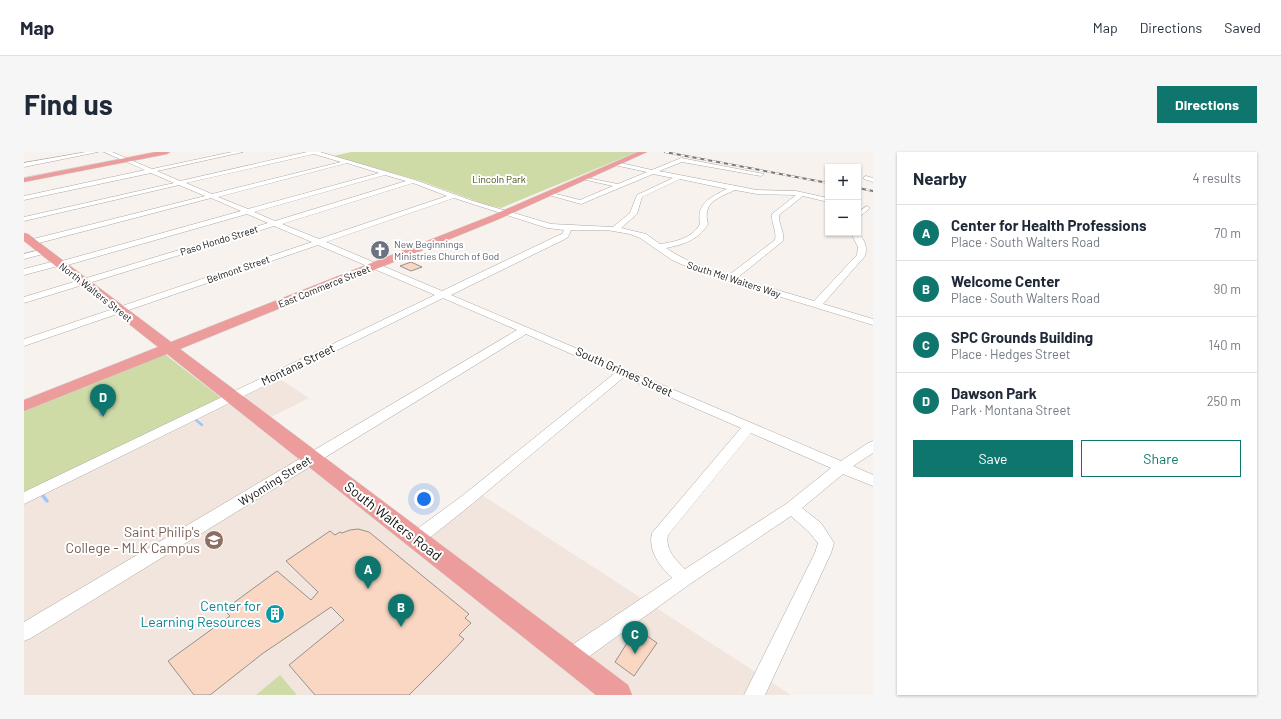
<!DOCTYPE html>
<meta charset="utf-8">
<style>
:root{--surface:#fff;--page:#f6f6f7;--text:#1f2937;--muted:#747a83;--line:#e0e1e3;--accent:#0f766e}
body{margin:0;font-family:Barlow,sans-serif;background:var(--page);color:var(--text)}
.controls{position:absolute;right:12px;top:12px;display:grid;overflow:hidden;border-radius:0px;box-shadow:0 1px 3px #0004}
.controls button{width:36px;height:36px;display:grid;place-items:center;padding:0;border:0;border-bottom:1px solid var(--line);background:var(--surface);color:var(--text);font:20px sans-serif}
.you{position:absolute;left:400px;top:347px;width:14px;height:14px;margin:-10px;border:3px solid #fff;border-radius:50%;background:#1a73e8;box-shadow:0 0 0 6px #1a73e833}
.badge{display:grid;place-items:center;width:26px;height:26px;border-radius:50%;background:var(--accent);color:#fff;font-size:13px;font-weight:700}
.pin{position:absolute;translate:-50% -33px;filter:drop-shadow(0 1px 2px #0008)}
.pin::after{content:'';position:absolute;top:21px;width:14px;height:12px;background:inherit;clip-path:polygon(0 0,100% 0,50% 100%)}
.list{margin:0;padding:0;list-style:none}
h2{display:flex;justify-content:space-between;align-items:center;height:52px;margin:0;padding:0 16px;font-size:17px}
h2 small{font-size:13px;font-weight:400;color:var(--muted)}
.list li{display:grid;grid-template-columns:26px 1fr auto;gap:12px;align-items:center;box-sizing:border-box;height:56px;padding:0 16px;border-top:1px solid var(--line)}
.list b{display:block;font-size:15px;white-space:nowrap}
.list p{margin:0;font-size:13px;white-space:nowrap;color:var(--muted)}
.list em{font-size:13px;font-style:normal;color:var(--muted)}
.actions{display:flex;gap:8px;padding:12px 16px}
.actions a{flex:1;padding:9px 0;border:1px solid var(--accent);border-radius:0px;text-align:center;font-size:14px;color:var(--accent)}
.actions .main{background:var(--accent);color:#fff}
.map{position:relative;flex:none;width:849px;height:543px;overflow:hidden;border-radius:0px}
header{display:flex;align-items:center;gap:24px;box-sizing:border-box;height:56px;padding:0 20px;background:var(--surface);border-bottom:1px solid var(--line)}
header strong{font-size:19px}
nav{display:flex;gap:22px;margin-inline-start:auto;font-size:14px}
.intro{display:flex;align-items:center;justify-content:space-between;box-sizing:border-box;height:96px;padding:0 24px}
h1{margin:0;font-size:28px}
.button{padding:10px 18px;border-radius:0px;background:var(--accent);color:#fff;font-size:14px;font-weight:700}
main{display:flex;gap:24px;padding:0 24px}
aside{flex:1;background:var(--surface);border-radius:0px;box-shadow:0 1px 3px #0004}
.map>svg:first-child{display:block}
.built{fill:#f2e5dd}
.green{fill:#cedba7}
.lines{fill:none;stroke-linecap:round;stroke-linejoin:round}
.stream-far1{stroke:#9bc6ff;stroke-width:2.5}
.stream{stroke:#9bc6ff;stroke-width:3.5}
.building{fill:#f9d7c3;stroke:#96918d}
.minor-casing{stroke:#ada8a4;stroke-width:1}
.major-casing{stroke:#d0d0d0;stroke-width:1}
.minor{fill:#fff;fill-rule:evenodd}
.major{fill:#ec9c9b;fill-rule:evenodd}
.rail-casing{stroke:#7a7674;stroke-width:2}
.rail{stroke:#fff;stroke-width:1.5;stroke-dasharray:4;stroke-linecap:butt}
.labels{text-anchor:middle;stroke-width:4;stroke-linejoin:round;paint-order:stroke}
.far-park-label{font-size:10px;fill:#434f0c;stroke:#fff}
.far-street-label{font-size:10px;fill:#151312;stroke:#fff}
.far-worship-label{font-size:10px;fill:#5b616d;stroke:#fff;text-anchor:start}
.street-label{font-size:12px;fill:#151312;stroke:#fff}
.near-street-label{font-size:14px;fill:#151312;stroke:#fff}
.near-education-label{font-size:14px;fill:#785e54;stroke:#fff;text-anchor:end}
.near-culture-label{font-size:14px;fill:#0d838f;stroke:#fff;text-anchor:end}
</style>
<header>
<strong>Map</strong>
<nav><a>Map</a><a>Directions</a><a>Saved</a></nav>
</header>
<div class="intro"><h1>Find us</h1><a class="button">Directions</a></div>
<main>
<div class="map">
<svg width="849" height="543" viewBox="0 0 849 543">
<rect width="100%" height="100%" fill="#f8f2ee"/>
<path class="built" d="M 256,227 L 285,246 L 233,272 L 391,397 L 458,343 L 767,543 L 0,543 L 0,352 Z"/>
<g class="green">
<path d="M 327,0 L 613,0 L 477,56 L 460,52 L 397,29 L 309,4 Z"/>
<path d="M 139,203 L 142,203 L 196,245 L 195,247 L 0,340 L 0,258 Z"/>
<path d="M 256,523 L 273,543 L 232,543 Z"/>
</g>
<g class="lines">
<g class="stream-far1">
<path d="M 76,263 L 77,256 L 87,246"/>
<path d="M 172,268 L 178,273"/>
</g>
<path class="stream" d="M 19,344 L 23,349"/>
</g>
<g class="building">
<path d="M 387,110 L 398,115 L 387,119 L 376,114 Z"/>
<path d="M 334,377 L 345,380 L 445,462 L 441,466 L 447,471 L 435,483 L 440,487 L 421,507 L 385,543 L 291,543 L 265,513 L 320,468 L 307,455 L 238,502 L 186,543 L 170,543 L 144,509 L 206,464 L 201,459 L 209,454 L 208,452 L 253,419 L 287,448 L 294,440 L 262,409 L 306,379 L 311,383 L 316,380 L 318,381 L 326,378 Z"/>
<path d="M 615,478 L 633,491 L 610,524 L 591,510 L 603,491 Z"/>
</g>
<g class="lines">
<defs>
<g id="minor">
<path d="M 62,0 L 74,0 L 0,15 L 0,11 Z"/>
<path d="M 80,0 L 88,0 L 128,17 L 208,0 L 219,0 L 133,19 L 156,29 L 283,0 L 296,0 L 391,28 L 449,49 L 527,72 L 589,75 L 606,61 L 613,43 L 649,26 L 629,22 L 557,52 L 521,42 L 524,40 L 556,48 L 589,34 L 558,27 L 558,25 L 594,32 L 623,20 L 590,13 L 589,12 L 592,10 L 628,18 L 657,6 L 740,22 L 737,24 L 658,10 L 635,19 L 733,38 L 772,39 L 804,46 L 804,50 L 779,44 L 755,63 C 754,72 761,80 759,89 L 713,126 L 790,149 L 833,103 L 834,95 L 827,81 L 834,80 C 840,88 844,94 841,104 L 799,152 L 849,167 L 849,173 L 675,120 L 648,108 L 616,86 L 606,82 L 583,78 L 547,78 L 544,85 L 539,88 L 427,143 L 817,309 L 844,291 L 849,289 L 849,301 L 829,314 L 849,323 L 849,334 L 819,322 L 778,356 L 797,371 L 810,391 L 807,401 L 741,543 L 720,543 L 791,401 L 794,391 L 785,380 L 767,364 L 666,432 L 553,513 L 546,515 L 539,513 L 536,506 L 539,499 L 648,426 C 635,413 624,399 628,381 L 717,276 L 600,225 L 448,352 L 398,392 L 392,393 L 386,392 L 384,387 L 386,382 L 438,344 L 591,221 L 502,182 L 7,486 L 0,489 L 0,470 L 493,178 L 419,146 L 0,352 L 0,340 L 411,143 L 294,93 L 0,194 L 0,187 L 288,90 L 250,74 L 0,151 L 0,145 L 244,71 L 223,62 L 40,114 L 34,114 L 0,123 L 0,117 L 35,108 L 38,109 L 217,59 L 187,46 L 11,92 L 5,92 L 5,88 L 181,44 L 155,33 L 0,69 L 0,65 L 150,31 L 127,21 L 0,48 L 0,44 L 121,18 ZM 290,2 L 317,10 L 188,42 L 162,31 ZM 323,11 L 355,21 L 224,57 L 194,45 ZM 361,23 L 382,29 L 251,69 L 230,60 ZM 656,27 L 703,37 C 687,45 672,51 676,72 C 669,86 651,90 636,92 L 622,82 L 597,76 L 613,62 L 618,45 ZM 389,31 L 423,44 L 295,87 L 258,72 ZM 711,38 L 733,42 L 772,43 L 748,62 C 747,71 753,79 751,88 L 705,123 C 683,117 661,109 642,96 C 658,93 675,88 684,72 C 678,50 694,46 711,38 ZM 430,46 L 523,76 L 540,78 L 538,82 L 533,84 L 418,139 L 302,90 ZM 727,281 L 807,316 L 762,352 L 661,417 C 651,407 641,398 644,383 Z"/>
<path d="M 842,24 L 849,26 L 849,30 L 840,27 L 840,25 Z"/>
<path d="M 843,54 L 846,56 L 845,57 L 834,66 L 834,60 Z"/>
<path d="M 20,97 L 24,99 L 23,101 L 0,107 L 0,102 Z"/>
</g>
<g id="major">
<path d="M 132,0 L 146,0 L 143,2 L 0,30 L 0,26 Z"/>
<path d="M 614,0 L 623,0 L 475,67 L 156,197 L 604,533 L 608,543 L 572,543 L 143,202 L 0,259 L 0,248 L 134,195 L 0,89 L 0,81 L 4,82 L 147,190 L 469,63 Z"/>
</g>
</defs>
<use href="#minor" class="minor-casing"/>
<use href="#major" class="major-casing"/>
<use href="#minor" class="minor"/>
<use href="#major" class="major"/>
<defs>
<g id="rail">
<path d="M 641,0 L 804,31"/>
<path d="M 834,36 L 849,39"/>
</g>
</defs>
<use href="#rail" class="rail-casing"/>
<use href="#rail" class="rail"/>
</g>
<defs>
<symbol id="church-disc" viewBox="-11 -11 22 22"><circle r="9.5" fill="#6b7280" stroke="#fff"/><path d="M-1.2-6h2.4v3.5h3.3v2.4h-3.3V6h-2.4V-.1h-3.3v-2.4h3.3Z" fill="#fff"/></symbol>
<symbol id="university-disc" viewBox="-11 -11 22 22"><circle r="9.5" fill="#8d6e63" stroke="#fff"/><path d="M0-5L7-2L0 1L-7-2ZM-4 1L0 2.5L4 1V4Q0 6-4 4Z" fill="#fff"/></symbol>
<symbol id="building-disc" viewBox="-11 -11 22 22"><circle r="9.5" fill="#0f9aa8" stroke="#fff"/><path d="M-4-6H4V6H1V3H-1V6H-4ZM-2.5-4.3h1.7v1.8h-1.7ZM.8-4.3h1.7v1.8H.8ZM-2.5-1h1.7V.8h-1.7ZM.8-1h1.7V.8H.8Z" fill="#fff"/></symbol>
</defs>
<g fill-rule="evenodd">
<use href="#church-disc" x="345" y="87" width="22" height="22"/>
<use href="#university-disc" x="179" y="377" width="22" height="22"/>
<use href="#building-disc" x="240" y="451" width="22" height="22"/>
</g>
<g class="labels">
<g class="far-park-label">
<text x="475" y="31">Lincoln Park</text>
</g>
<g class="far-street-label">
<text transform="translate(195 88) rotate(-17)" y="4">Paso Hondo Street</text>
<text transform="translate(214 117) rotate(-19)" y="4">Belmont Street</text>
<text transform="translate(710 127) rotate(18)" y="4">South Mel Waiters Way</text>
<text transform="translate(300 134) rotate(-22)" y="4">East Commerce Street</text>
<text transform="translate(72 140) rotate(38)" y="4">North Walters Street</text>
</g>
<g class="far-worship-label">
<text x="370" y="96">New Beginnings<tspan x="370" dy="12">Ministries Church of God</tspan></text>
</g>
<g class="street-label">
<text transform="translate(274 213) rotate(-26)" y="4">Montana Street</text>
<text transform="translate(600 220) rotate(24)" y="4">South Grimes Street</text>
<text transform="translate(251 329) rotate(-32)" y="4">Wyoming Street</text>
</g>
<g class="near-street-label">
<text transform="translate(369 369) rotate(38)" y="5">South Walters Road</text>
</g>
<g class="near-education-label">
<text x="176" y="385">Saint Philip's<tspan x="176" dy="16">College - MLK Campus</tspan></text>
</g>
<g class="near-culture-label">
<text x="237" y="459">Center for<tspan x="237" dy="16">Learning Resources</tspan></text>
</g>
</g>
</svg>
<div class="controls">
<button>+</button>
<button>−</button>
</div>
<div class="you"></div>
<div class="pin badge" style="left:344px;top:437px">A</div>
<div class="pin badge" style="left:377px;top:475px">B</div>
<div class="pin badge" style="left:611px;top:502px">C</div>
<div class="pin badge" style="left:79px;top:265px">D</div>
</div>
<aside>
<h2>Nearby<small>4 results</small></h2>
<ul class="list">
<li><span class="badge">A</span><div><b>Center for Health Professions</b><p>Place · South Walters Road</p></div><em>70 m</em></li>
<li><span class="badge">B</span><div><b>Welcome Center</b><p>Place · South Walters Road</p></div><em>90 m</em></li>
<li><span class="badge">C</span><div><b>SPC Grounds Building</b><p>Place · Hedges Street</p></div><em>140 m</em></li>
<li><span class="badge">D</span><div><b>Dawson Park</b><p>Park · Montana Street</p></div><em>250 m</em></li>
</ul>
<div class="actions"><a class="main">Save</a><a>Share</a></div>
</aside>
</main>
